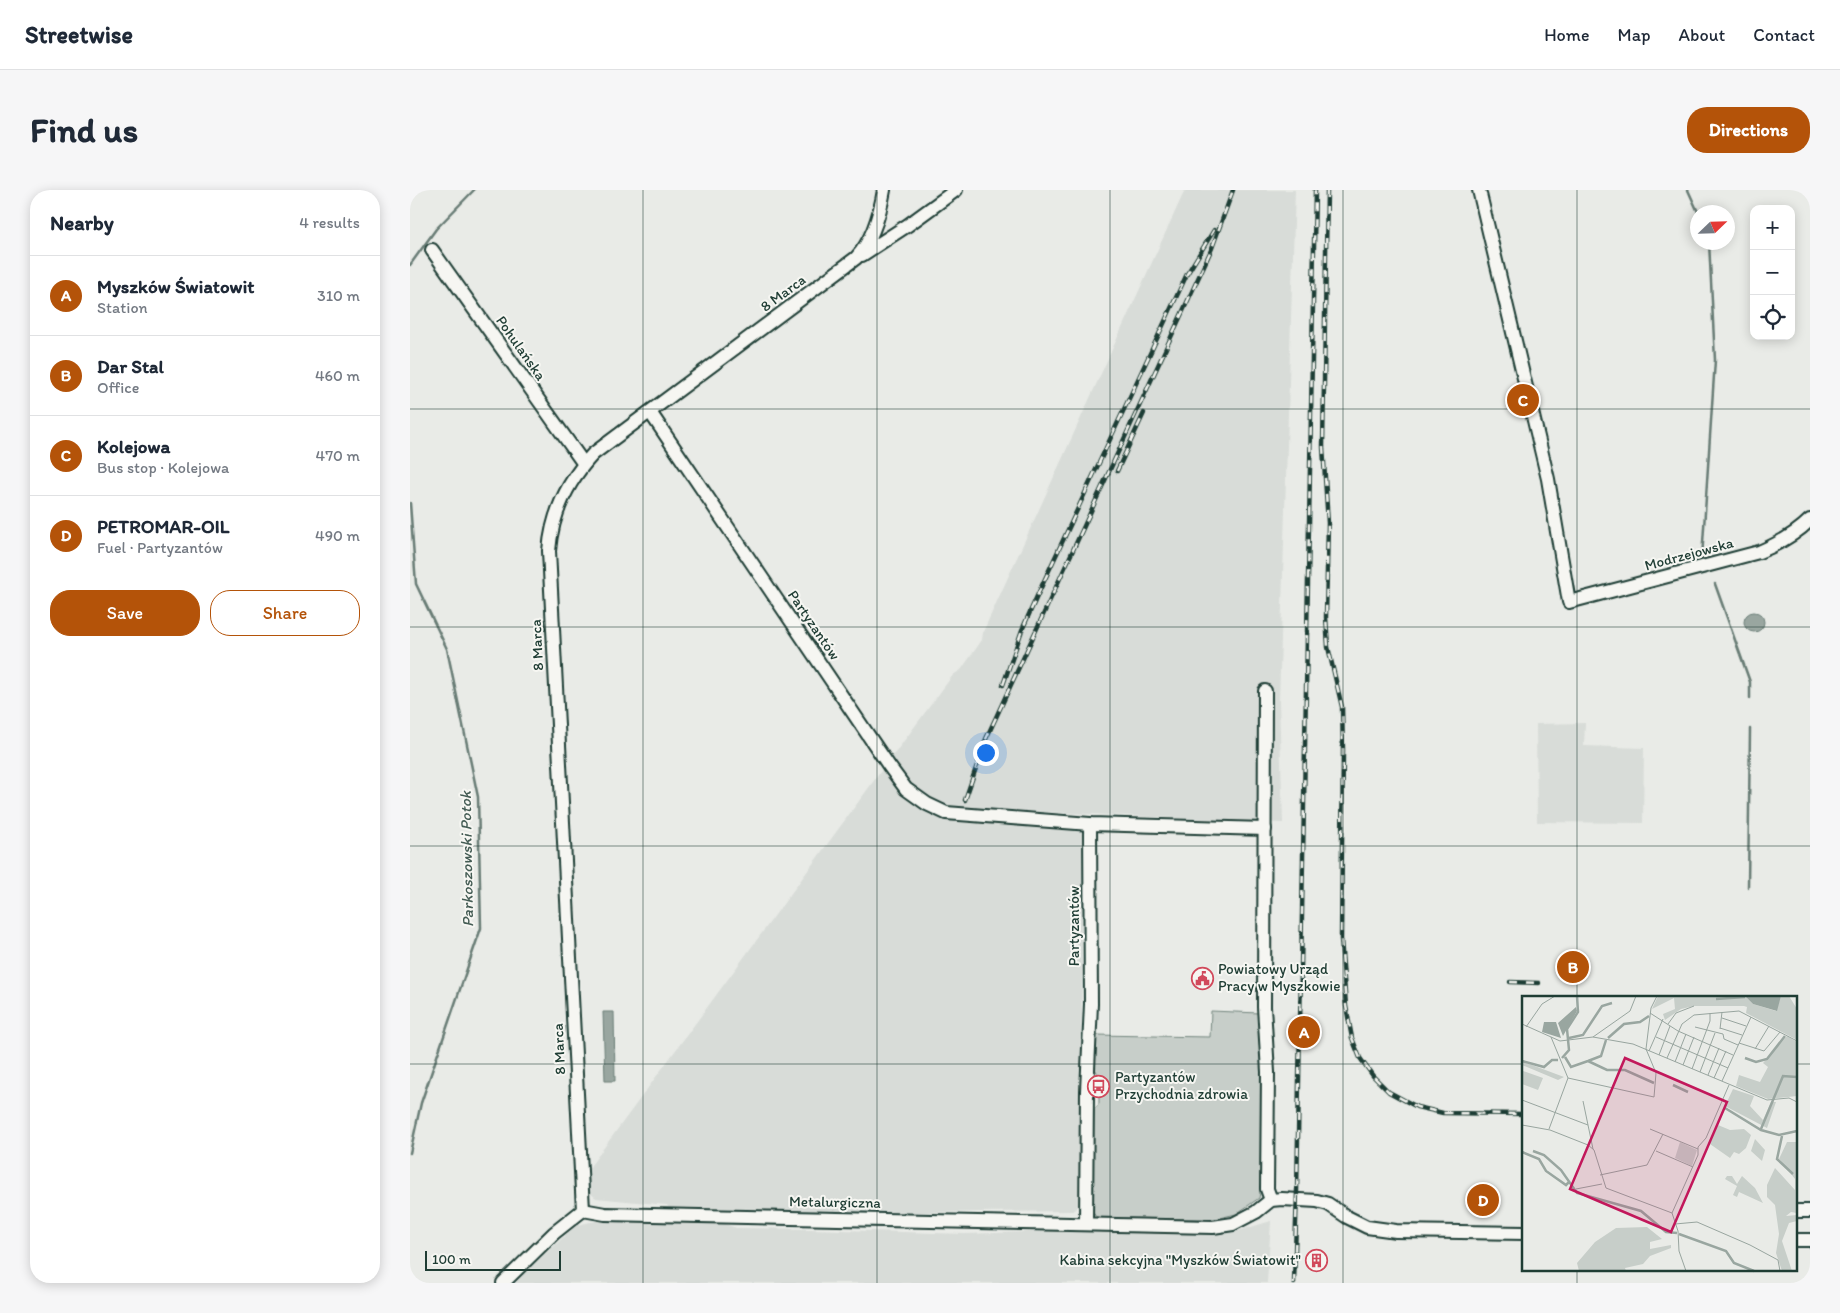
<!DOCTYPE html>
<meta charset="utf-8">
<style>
:root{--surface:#fff;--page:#f6f6f7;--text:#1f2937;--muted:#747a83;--line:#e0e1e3;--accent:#b45309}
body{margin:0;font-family:Itim,sans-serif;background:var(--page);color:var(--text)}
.controls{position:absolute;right:15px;top:15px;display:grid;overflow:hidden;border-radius:10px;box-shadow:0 2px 12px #0003}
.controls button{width:45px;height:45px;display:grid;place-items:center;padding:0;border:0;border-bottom:1px solid var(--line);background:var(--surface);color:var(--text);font:25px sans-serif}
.compass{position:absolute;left:1280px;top:15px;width:45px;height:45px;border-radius:50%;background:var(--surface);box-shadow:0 2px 12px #0003;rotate:67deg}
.scale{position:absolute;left:15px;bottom:12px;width:136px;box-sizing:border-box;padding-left:5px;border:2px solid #1f3d34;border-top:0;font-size:14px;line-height:18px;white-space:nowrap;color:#1f3d34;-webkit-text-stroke:4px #f6f6f2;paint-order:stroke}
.you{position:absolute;left:575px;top:562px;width:18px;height:18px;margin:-12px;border:4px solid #fff;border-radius:50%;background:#1a73e8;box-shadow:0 0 0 8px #1a73e833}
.badge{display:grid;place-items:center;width:32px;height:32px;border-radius:50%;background:var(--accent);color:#fff;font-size:16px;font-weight:700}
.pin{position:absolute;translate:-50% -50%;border:2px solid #fff;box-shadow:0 1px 5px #0006}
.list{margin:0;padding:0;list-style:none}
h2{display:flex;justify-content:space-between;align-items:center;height:65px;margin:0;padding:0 20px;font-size:21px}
h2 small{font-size:16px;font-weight:400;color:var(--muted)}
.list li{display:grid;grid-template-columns:32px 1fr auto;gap:15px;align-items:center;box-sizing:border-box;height:80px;padding:0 20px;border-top:1px solid var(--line)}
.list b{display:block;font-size:19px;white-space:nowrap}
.list p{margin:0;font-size:16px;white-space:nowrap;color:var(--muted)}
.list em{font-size:16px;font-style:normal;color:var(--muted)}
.actions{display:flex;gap:10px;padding:15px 20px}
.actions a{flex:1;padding:11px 0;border:1px solid var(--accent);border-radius:20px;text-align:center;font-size:18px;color:var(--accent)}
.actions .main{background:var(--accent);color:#fff}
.icon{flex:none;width:28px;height:28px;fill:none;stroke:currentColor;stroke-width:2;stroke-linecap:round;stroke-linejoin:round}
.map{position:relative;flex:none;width:1400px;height:1093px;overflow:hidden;border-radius:20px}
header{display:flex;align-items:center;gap:30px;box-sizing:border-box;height:70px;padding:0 25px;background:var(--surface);border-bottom:1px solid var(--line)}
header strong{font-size:24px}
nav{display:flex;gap:28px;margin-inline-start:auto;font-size:18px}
.intro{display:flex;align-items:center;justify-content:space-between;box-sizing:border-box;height:120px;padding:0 30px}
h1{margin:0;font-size:35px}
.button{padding:12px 22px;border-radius:20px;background:var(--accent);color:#fff;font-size:18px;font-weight:700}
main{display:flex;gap:30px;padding:0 30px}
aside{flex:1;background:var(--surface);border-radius:20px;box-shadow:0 2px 12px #0003}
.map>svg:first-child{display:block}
.built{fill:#d8dcd8}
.green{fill:#c7cec9;stroke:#73867e}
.water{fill:#99a6a0;stroke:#687c75}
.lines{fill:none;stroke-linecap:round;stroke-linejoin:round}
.stream{stroke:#687c75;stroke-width:2.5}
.minor-casing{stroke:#1f3d34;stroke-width:16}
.minor{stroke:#f6f6f2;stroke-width:12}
.rail-casing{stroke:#1f3d34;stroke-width:4.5}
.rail{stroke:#f6f6f2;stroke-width:2.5;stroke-dasharray:8;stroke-linecap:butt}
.grid{fill:none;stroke:#1f3d34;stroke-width:1;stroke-opacity:0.55}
.labels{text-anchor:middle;stroke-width:4;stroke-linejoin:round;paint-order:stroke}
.street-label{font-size:15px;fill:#1f3d34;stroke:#f6f6f2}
.poi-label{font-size:15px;fill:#1f3d34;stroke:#f6f6f2;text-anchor:start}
.water-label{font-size:16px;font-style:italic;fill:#445c54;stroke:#f6f6f2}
.inset-river{fill:none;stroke:#99a6a0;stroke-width:2.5}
.inset-road{fill:none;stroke:#98a59f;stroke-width:1}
.view{fill:#c2185b;fill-opacity:0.15;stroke:#c2185b;stroke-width:2.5}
.inset-edge{fill:none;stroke:#1f3d34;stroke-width:2.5}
</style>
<header>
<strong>Streetwise</strong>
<nav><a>Home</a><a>Map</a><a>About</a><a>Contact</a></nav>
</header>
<div class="intro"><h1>Find us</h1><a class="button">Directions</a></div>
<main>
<aside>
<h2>Nearby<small>4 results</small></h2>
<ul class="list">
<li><span class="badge">A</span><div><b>Myszków Światowit</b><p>Station</p></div><em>310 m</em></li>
<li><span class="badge">B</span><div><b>Dar Stal</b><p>Office</p></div><em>460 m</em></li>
<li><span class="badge">C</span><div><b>Kolejowa</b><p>Bus stop · Kolejowa</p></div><em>470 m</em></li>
<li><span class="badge">D</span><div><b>PETROMAR-OIL</b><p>Fuel · Partyzantów</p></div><em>490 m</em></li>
</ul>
<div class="actions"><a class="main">Save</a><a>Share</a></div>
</aside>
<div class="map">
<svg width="1400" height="1093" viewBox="0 0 1400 1093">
<rect width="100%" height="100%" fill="#e9ebe7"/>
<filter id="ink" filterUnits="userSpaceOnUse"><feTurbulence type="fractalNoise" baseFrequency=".02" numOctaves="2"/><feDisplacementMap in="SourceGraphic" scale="10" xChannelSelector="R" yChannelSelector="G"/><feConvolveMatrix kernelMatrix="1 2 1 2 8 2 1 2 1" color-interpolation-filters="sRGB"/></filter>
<g filter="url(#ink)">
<g class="built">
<path d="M 775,0 L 885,0 L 869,512 L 873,633 L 565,619 L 540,616 L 514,608 L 490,585 L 479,568 L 485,563 L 543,485 L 551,480 L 572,450 L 573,442 Z"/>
<path d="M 1175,533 L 1174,556 L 1234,558 L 1233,633 L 1127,632 L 1126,534 Z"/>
<path d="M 474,577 L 496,606 L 525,626 L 564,631 L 670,639 L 673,645 L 670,1014 L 663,1021 L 465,1023 L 401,1021 L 383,1024 L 260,1020 L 257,1015 L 186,1008 L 179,1002 L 179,978 Z"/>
<path d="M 195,1029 L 309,1032 L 326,1038 L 400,1039 L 555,1044 L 699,1039 L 828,1041 L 861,1031 L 857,1093 L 106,1093 L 113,1084 L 167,1035 Z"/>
</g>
<path class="green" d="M 801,821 L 849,823 L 854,883 L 851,997 L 849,1008 L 826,1024 L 805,1029 L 691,1028 L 685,1026 L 682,1018 L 684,920 L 689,914 L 689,905 L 694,905 L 693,895 L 690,895 L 689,885 L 685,879 L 685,845 L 800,847 Z"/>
<g class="water">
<circle cx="1344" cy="432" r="10"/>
<path d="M 193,822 L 204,822 L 205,891 L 195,891 Z"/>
</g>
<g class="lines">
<g class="stream">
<path d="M 1278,0 L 1288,22"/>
<path d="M 0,75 L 26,39 L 64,0"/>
<path d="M 0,313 L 6,394 L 37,459 L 68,607 L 71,738 L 11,913 L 0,963"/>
<path d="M 1292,368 L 1305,170 L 1299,52"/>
<path d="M 1305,394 L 1340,492 L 1340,508"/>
<path d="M 1338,697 L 1340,539"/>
</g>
<defs>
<g id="minor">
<path d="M 1069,0 L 1138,289 L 1159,412 L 1349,362 C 1368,354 1385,345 1400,330"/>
<path d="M 22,60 L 174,274"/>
<path d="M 452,65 L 498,35 L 546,0"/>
<path d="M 240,222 L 479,576 L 496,599 L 517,614 L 536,623 L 680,634 L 855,639"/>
<path d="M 855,501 L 854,817 L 858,882 L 857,999 L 861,1010"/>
<path d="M 173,1020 L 139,361 C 142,323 157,292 183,264 L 446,68 C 463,50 470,24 474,0"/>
<path d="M 173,1020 L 195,1024 L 803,1037 L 823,1034 L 846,1022 L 861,1010 L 872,1009 L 907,1011 L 918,1014 L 937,1027 L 957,1037 L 986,1041 L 1114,1043"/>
<path d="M 1386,1021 L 1400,1021"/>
<path d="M 676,1033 L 677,901 L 681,814 L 680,634"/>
<path d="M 1386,1050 L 1400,1050"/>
<path d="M 93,1093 L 144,1043 L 173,1020"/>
</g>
</defs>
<use href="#minor" class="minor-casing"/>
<use href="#minor" class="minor"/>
<defs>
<g id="rail">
<path d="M 917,0 L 913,257 L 918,333 L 916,427 L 918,457 L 932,517 L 933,560 L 931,749 L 936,816 L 942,848 L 950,868 L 963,886 L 979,902 L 1007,917 L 1033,923 L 1114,924"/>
<path d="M 707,281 L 734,223"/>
<path d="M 593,495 L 612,440 L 628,404 L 777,84 L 804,40"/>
<path d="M 555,610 L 576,549 L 802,58 L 823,0"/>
<path d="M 1100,792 L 1129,793"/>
<path d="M 884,1093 L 887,1002 L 905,0"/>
</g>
</defs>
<use href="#rail" class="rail-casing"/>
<use href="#rail" class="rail"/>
</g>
</g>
<path class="grid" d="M 233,0 L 233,1093M 467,0 L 467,1093M 700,0 L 700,1093M 933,0 L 933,1093M 1167,0 L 1167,807M 0,219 L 1400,219M 0,437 L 1400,437M 0,656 L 1400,656M 0,874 L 1114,874M 1386,874 L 1400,874M 1167,1079 L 1167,1093"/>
<defs>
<symbol id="civic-ring" viewBox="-11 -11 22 22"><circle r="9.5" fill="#f6f6f2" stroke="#d1495b" stroke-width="1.5"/><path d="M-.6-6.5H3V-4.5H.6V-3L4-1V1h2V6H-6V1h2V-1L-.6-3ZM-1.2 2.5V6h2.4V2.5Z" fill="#d1495b"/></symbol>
<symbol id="bus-ring" viewBox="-11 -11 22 22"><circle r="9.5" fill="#f6f6f2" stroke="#d1495b" stroke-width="1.5"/><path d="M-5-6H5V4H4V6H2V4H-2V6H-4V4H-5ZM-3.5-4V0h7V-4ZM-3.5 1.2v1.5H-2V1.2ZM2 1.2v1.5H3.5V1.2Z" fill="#d1495b"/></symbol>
<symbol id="building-ring" viewBox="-11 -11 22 22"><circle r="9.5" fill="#f6f6f2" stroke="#d1495b" stroke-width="1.5"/><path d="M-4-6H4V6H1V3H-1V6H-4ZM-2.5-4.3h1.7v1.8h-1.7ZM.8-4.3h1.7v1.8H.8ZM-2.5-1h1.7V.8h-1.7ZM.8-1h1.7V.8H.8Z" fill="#d1495b"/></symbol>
</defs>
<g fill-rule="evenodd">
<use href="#civic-ring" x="780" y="776" width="25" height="25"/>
<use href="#bus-ring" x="676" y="884" width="25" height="25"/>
<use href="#building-ring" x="894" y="1058" width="25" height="25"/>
</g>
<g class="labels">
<g class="street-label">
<text transform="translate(373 103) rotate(-36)" y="5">8 Marca</text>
<text transform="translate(111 158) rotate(55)" y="5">Pohulańska</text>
<text transform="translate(1279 364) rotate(-15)" y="5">Modrzejowska</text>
<text transform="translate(404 435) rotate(56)" y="5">Partyzantów</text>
<text transform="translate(127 455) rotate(-93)" y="5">8 Marca</text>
<text transform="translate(664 736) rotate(-90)" y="5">Partyzantów</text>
<text transform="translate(149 859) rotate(-93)" y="5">8 Marca</text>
<text transform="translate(425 1012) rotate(1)" y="5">Metalurgiczna</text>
</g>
<g class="poi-label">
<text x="808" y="784">Powiatowy Urząd<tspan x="808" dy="17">Pracy w Myszkowie</tspan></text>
<text x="705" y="892">Partyzantów<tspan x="705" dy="17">Przychodnia zdrowia</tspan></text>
<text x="891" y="1075" text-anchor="end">Kabina sekcyjna "Myszków Światowit"</text>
</g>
<g class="water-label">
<text transform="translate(56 669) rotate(-91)" y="6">Parkoszowski Potok</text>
</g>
</g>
<g transform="translate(1112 806)">
<rect width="275" height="275" fill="#e9ebe7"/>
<path d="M 136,0 L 223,0 L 231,8 L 254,15 L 259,0 L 267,0 L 275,13 L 275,44 L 224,17 L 225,11 L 222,10 L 172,10 L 159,13 L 143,24 L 141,18 L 153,13 L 152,2 L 130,13 ZM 265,40 L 275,46 L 275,100 L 246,103 L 214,90 L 217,79 L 238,86 L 246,71 L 241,67 ZM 2,66 L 42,81 L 36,84 L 0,69 ZM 1,75 L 21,82 L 16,94 L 0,88 ZM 211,93 L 232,100 L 228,110 L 241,124 L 249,106 L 254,106 L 245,132 L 203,110 ZM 196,129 L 208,134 L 222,133 L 229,139 L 224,152 L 217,158 L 212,156 L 208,162 L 188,148 ZM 233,143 L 243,154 L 240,165 L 229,155 ZM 158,146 L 175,154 L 170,170 L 153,162 ZM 265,146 L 275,146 L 275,217 L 269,216 L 264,220 L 275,219 L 275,225 L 267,227 L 260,245 L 270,275 L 260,275 L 254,257 L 257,238 L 253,209 L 245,201 L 245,189 L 253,172 L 273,194 L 273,183 L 257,163 ZM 205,180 L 210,180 L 215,188 L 220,180 L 233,192 L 241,207 L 217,196 L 215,201 L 211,199 L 215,190 L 203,183 ZM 125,231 L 140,243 L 128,246 L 128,253 L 149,249 L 149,252 L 128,260 L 121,268 L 103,272 L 104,275 L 57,275 L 55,267 L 73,246 L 94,232 Z" fill="#c7cec9"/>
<path d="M 223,0 L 259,0 L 255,15 L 231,8 ZM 54,11 L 55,15 L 41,40 L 36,27 ZM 22,26 L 34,26 L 39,42 L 20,36 Z" fill="#99a6a0"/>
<path class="inset-river" d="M 194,3 L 223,1M 47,42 L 61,39 L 80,10 L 90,7M 86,42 L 102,28 L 118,26 L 127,20M 43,61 L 49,71 L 66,65 L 79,60 L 84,44M 40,62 L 47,54 L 45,33 L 56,16 L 55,0M 223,62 L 234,66 L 245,63 L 263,40M 0,65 L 22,71 L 30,64 L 36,64M 66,65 L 85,74 L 103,74 L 132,87M 151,89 L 166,96M 203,112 L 239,134 L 257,139 L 275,135M 239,133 L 261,80 L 275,81M 260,140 L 255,163 L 271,178M 11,155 L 22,159 L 39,174 L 55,197 L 119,215 L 144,236 L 155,237M 0,156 L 17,163 L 24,175 L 44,189 L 48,185M 157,238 L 204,255 L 212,267 L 232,275"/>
<path class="inset-road" d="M 128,17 L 156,35 L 211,59M 200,22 L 224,30M 0,28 L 38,45 L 71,41 L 111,48 L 245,104 L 267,102 L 275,106M 146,28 L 154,17 L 172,10M 4,31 L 20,8 L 33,0M 173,31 L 201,38 L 202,43 L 216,49M 198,32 L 220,39M 198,33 L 200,16M 29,41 L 46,82M 71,41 L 108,15 L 114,0M 134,41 L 206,72M 217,47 L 242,55 L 258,36M 233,53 L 247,30M 127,55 L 141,23M 137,59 L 148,30M 145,62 L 160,28 L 172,19 L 217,15 L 275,45M 153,66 L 164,38M 161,69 L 172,41M 170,73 L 188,25 L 188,17M 178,76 L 193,37M 186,79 L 197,52M 46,82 L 132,101 L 134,77 L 124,53 L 129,12 L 135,0M 192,82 L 204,55M 200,85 L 229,21M 0,104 L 66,129M 61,105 L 71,153M 0,129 L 28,134 L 66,149 L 72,154 L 84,192 L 150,217M 27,133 L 46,82M 128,133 L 176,153M 134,155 L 171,171M 78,179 L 125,169 L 141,138M 54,193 L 80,188M 150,217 L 176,159 L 176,151 L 184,142 L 207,89M 150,217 L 156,235 L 157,255 L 164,275M 153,228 L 175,226 L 228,249 L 256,264 L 258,275"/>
<path class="view" d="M 103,62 L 205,106 L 149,236 L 48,193 Z"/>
<rect width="275" height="275" class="inset-edge"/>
</g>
</svg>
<div class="controls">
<button>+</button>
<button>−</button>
<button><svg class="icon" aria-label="locate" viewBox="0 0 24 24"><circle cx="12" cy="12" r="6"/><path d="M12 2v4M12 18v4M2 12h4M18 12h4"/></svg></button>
</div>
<svg class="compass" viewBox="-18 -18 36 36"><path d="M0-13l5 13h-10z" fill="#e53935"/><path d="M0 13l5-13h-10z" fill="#747a83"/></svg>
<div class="scale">100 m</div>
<div class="you"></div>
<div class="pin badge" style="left:894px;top:842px">A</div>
<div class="pin badge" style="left:1163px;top:777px">B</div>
<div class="pin badge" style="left:1113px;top:210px">C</div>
<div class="pin badge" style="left:1073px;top:1010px">D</div>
</div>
</main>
